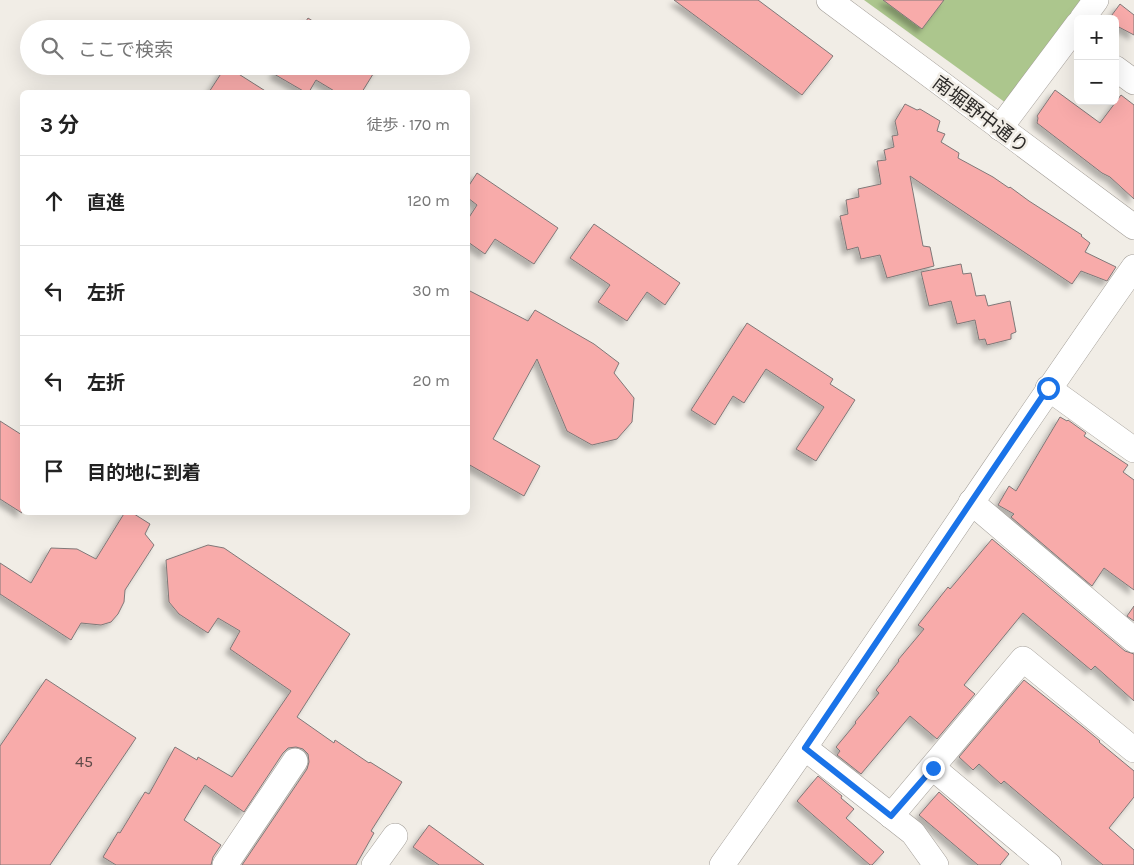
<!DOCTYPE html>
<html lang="ja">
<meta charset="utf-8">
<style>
:root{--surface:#fff;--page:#f6f6f6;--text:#222;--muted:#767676;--line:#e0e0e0}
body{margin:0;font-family:Karla,"Noto Sans JP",sans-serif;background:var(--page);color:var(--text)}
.controls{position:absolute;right:15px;top:15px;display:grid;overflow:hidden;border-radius:8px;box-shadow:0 5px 20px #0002}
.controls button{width:45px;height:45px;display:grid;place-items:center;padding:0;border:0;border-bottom:1px solid var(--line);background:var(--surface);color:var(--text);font:25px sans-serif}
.stop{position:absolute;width:15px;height:15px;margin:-11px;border:4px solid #1a73e8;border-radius:50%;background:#fff}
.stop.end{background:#1a73e8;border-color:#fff;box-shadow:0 1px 5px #0008}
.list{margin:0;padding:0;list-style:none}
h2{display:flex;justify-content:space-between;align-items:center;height:65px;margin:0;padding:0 20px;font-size:21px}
h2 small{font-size:16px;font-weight:400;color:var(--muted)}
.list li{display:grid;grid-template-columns:32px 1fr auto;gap:15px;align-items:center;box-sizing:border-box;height:90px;padding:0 20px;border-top:1px solid var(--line)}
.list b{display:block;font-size:19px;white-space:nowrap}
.list em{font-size:16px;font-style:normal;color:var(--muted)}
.icon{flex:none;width:28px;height:28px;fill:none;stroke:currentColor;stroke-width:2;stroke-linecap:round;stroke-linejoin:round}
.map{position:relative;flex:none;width:1134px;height:865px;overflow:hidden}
.search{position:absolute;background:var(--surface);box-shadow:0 5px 20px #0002;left:20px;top:20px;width:450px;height:55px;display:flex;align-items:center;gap:12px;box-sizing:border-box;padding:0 18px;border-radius:28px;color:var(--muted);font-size:19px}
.panel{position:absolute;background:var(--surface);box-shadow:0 5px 20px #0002;left:20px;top:90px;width:450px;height:425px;border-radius:8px}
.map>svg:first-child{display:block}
.green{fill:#acc68d}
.building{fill:#f8abaa;stroke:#807878;filter:url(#shadow)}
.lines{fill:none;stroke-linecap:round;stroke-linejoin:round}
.minor-casing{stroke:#a39e98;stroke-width:26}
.minor{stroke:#fff;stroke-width:25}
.route{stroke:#1a73e8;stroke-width:6}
.labels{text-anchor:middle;stroke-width:5;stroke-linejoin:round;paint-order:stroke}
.number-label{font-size:16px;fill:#5f4a48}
.street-label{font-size:19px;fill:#2c2a28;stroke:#f1ede6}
</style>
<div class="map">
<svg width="1134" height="865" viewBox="0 0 1134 865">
<defs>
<filter id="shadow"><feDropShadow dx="-4.5" dy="4.5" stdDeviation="2.5" flood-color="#0004"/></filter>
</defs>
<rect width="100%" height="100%" fill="#f1ede6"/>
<path class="green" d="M 864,0 L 1083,0 L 1006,103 Z"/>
<g class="building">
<path d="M 674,0 L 758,0 L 833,56 L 802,95 Z"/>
<path d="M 883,0 L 944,0 L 922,29 Z"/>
<path d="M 1120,4 L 1134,15 L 1134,35 L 1115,25 L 1115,19 L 1109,19 Z"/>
<path d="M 308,18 L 325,29 L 301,29 Z"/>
<path d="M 226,66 L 267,92 L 209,92 Z"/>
<path d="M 279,66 L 378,66 L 362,92 L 336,92 L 316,80 L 309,92 L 305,92 L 274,74 Z"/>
<path d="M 1055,90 L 1100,123 L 1121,95 L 1134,105 L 1134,199 L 1110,177 L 1102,173 L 1037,123 L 1038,118 L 1037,116 Z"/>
<path d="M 905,104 L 917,110 L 920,109 L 940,121 L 937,131 L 945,134 L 941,142 L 959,153 L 958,158 L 993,177 L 1009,188 L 1010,187 L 1029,201 L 1082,235 L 1081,236 L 1090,243 L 1085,252 L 1116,267 L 1107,281 L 1081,271 L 1072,284 L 910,176 L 923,246 L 930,247 L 934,266 L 887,278 L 880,255 L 861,259 L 858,247 L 847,250 L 840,216 L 848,214 L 846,200 L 859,197 L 858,189 L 881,184 L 877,161 L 886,160 L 884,150 L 894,147 L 892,136 L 898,135 L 895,121 Z"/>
<path d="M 477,173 L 558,228 L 534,264 L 495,239 L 485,254 L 468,242 L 468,219 L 477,205 L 468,198 L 468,187 Z"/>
<path d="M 594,224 L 680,283 L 665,305 L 647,292 L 627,321 L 598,302 L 610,285 L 570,258 Z"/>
<path d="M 961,264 L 963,274 L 971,273 L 976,296 L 985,295 L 988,306 L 1010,301 L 1016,332 L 1011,334 L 1011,339 L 987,345 L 985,339 L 979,340 L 975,320 L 957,324 L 951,301 L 929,306 L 921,272 Z"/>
<path d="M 468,290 L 528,321 L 535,310 L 594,344 L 619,363 L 614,373 L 634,398 L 632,422 L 617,439 L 592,445 L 567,431 L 537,359 L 493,439 L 540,466 L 524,496 L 468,464 Z"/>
<path d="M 747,323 L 833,379 L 830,384 L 855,400 L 816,461 L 796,449 L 824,407 L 766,369 L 744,403 L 733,396 L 715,425 L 691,410 Z"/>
<path d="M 1060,417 L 1067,421 L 1068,420 L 1086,433 L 1084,436 L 1128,465 L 1123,472 L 1134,480 L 1134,590 L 1104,568 L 1092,586 L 1011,517 L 1014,514 L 998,505 L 1009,486 L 1016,491 Z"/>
<path d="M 0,421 L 22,435 L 22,513 L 0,499 Z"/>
<path d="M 125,512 L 131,512 L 150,524 L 145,534 L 154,545 L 125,590 L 124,602 L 118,614 L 111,622 L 101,625 L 81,623 L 71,640 L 0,594 L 0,563 L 31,583 L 51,548 L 77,549 L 96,559 Z"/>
<path d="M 992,539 L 1125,651 L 1134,654 L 1134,701 L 1095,666 L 1091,670 L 1023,613 L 964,685 L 975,694 L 937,739 L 910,716 L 861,774 L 837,755 L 840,751 L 836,747 L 856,723 L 855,722 L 879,693 L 876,690 L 899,661 L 898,660 L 924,629 L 918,625 L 948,587 L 950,589 Z"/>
<path d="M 208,545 L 224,548 L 350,634 L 297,717 L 334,743 L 335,740 L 369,763 L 370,762 L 402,782 L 371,831 L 374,833 L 356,865 L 242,865 L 307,769 L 309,762 L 308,754 L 303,749 L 296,747 L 288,748 L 283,753 L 244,812 L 205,785 L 184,820 L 221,845 L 213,857 L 211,865 L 116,865 L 103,857 L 118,832 L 120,833 L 145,792 L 149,794 L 175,747 L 197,760 L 198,757 L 232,777 L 291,691 L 230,649 L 240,631 L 218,618 L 208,633 L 179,614 L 169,602 L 166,560 Z"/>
<path d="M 1134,606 L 1134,621 L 1127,616 Z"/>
<path d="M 46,679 L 136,738 L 50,865 L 0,865 L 0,746 Z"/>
<path d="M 1024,680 L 1083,727 L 1100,741 L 1099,742 L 1134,771 L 1134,797 L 1109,828 L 1134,850 L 1134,865 L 1103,865 L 1004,781 L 1001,784 L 979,764 L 973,770 L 959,757 Z"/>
<path d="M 818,776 L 842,796 L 841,798 L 854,809 L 846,818 L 884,852 L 872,865 L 870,865 L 797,801 Z"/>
<path d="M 939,792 L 1009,854 L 1000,865 L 978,865 L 919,815 Z"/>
<path d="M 429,825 L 484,865 L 439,865 L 413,847 Z"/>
</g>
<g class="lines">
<defs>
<g id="minor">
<path d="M 829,0 L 1134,227"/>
<path d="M 1082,19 L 1096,0"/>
<path d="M 1115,68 L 1134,82"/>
<path d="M 1000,128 L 1078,24"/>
<path d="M 1048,388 L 1134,450"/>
<path d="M 971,502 L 1134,640"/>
<path d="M 805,748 L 913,833 L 936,865"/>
<path d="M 933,768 L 1049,865"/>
<path d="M 891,816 L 1023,659 L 1134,750"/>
<path d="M 225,865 L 295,761"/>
<path d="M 374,865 L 395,836"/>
<path d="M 722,865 C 863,668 994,465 1134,267"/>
</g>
</defs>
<use href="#minor" class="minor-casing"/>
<use href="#minor" class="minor"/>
</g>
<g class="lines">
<path class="route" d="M 933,768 L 891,816 L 805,748 L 1048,388"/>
</g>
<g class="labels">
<g class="number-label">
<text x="84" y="767">45</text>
</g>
<g class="street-label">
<text transform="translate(981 114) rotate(37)" y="7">南堀野中通り</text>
</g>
</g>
</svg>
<div class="controls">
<button>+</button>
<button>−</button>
</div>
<div class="stop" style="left:1048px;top:388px"></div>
<div class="stop end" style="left:933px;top:768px"></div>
<div class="search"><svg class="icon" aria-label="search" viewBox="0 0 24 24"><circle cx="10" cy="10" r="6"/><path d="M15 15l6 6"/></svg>ここで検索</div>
<section class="panel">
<h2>3 分<small>徒歩 · 170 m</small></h2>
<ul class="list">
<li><svg class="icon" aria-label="ahead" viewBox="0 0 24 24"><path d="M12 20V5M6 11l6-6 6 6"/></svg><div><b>直進</b></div><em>120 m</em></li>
<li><svg class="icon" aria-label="left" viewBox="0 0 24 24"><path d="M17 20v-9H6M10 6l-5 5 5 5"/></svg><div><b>左折</b></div><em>30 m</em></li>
<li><svg class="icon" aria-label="left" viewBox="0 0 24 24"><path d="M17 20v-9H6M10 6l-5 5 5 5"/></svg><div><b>左折</b></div><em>20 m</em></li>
<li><svg class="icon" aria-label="arrive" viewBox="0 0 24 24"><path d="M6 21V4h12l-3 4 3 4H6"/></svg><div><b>目的地に到着</b></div></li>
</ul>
</section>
</div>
